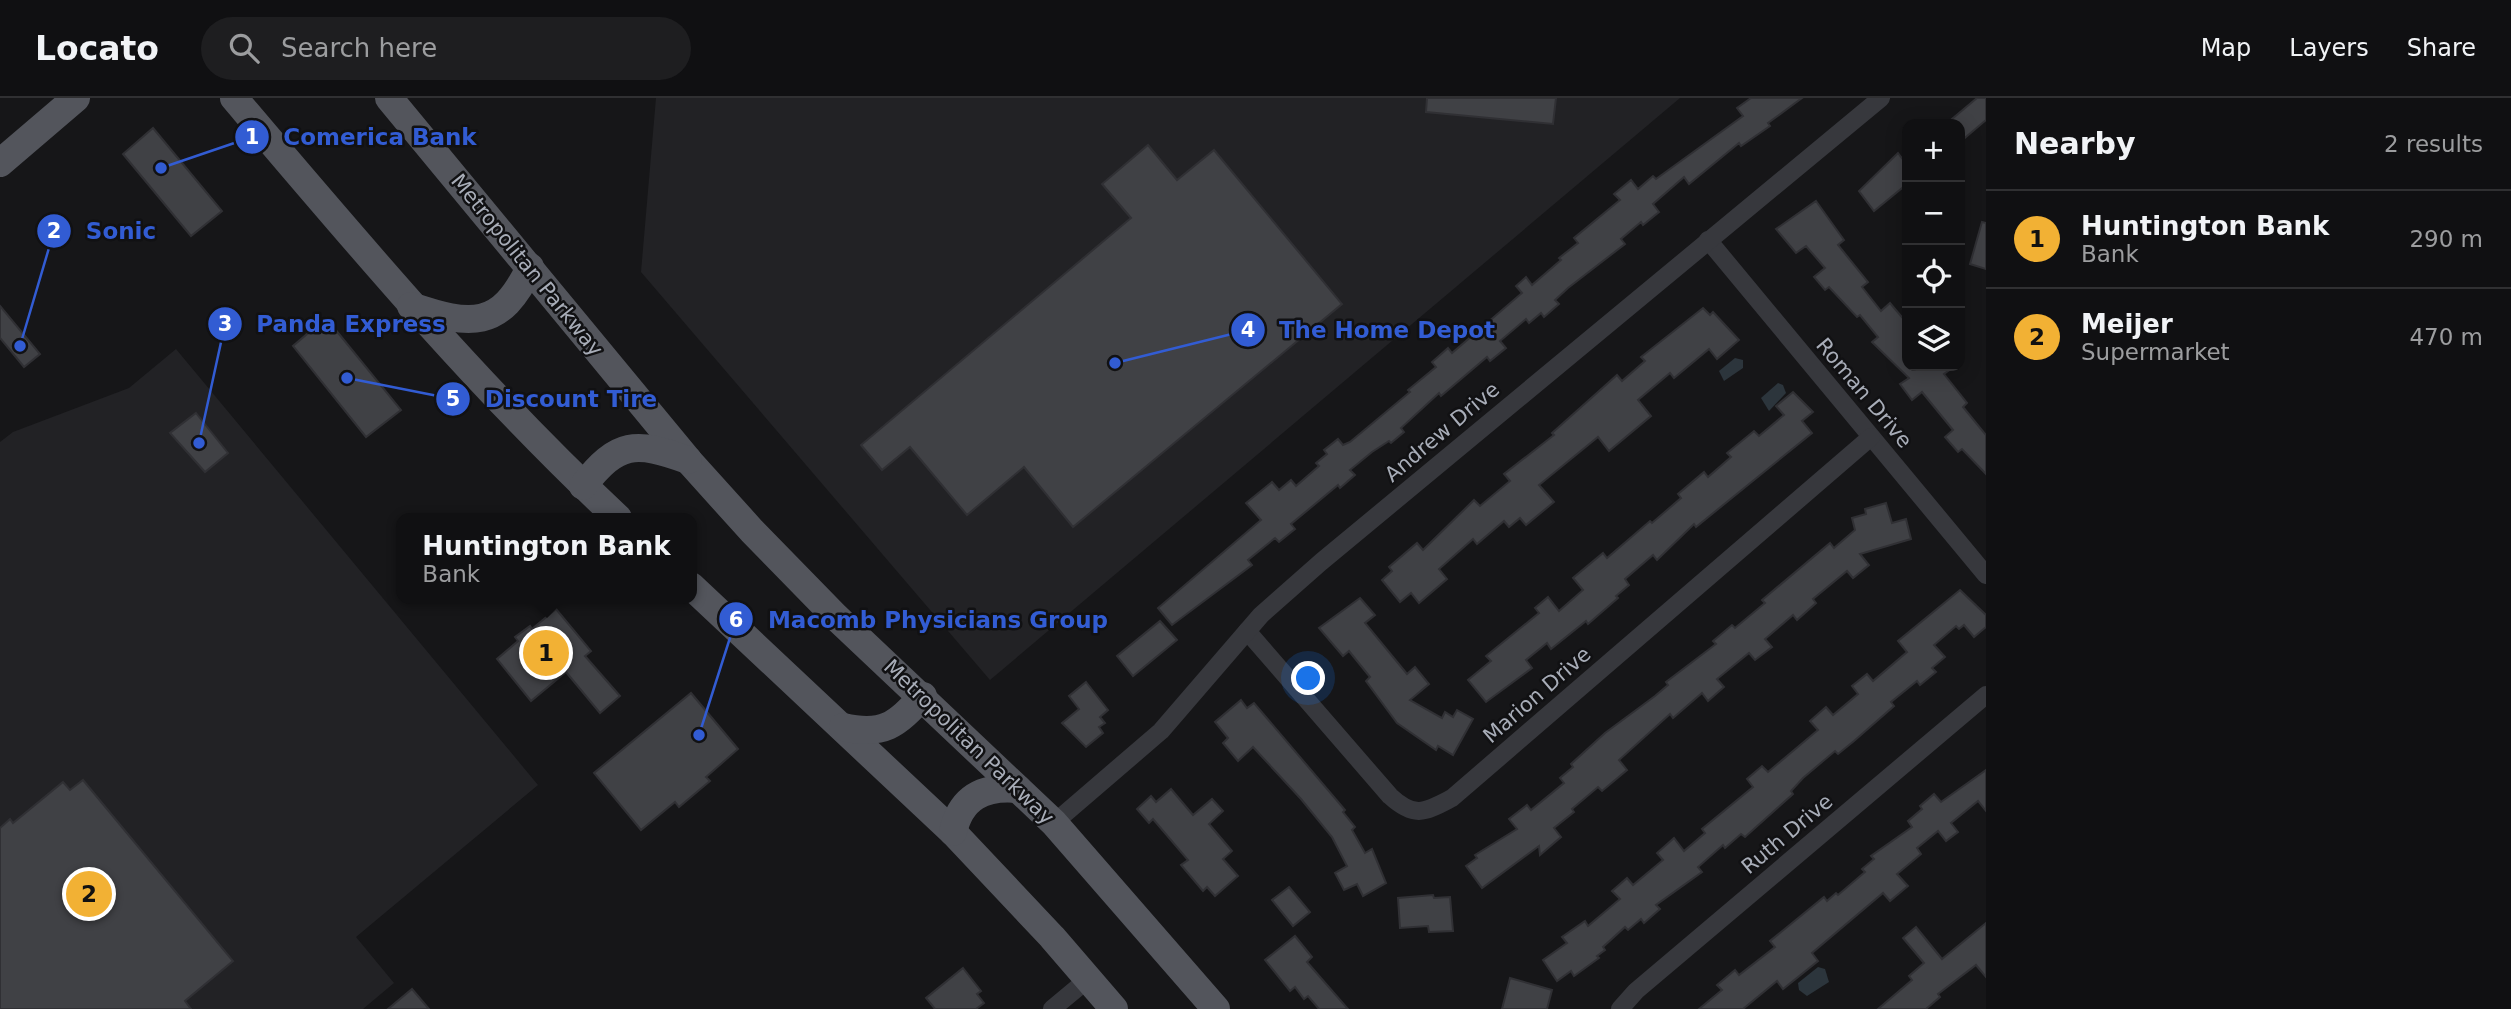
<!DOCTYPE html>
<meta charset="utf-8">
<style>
:root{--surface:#101012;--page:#1e1e20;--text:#f1f3f6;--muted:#9c9d9f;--line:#303032;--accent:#f2b134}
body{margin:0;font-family:"DejaVu Sans",sans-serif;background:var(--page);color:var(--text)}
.controls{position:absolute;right:21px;top:21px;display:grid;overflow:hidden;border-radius:14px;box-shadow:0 4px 18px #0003}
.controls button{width:63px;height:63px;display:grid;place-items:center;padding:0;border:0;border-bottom:2px solid var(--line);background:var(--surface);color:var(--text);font:35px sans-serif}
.you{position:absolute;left:1309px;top:581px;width:24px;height:24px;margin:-18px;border:5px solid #fff;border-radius:50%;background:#1a73e8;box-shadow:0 0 0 10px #1a73e833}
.badge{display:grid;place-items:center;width:46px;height:46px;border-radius:50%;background:var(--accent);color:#111;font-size:23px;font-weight:700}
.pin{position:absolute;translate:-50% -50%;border:4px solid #fff;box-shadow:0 2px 7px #0006}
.popup{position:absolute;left:396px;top:415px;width:301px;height:91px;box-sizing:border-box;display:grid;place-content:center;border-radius:14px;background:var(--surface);filter:drop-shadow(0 2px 5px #0005);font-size:23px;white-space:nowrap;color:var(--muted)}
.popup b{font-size:26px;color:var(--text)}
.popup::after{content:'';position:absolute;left:50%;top:100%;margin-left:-14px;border:14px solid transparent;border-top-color:var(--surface)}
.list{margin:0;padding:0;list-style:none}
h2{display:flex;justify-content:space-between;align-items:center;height:91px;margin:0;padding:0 28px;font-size:30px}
h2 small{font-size:23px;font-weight:400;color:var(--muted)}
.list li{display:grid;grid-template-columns:46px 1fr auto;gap:21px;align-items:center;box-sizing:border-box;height:98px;padding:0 28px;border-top:2px solid var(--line)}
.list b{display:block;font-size:26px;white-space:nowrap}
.list p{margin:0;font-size:23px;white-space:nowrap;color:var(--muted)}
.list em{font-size:23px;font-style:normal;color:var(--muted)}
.icon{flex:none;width:38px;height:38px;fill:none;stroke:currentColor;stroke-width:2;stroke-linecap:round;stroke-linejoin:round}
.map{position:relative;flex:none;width:1986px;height:911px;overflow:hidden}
header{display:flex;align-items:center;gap:42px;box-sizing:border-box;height:98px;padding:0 35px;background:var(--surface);border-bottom:2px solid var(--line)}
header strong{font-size:33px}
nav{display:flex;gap:38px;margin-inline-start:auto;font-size:24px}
.search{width:490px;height:63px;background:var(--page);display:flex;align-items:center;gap:18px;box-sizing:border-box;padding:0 24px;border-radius:38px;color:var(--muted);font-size:26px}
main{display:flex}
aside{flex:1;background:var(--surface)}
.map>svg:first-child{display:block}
.built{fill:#222225}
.water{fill:#2c353c}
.building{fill:#404145;stroke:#303034;stroke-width:2}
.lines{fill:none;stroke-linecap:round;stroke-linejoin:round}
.minor{stroke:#37383d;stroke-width:18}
.primary{stroke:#53555c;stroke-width:28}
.labels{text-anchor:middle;stroke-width:5;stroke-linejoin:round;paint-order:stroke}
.street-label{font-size:21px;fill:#a8adb8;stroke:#111113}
.leader{fill:none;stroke:#325cd3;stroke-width:2.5}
.callout-dot{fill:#325cd3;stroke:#111113;stroke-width:2.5}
.mark-label{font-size:21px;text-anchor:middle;font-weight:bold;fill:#fff}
.callout-label{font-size:23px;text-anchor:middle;font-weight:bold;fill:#325cd3;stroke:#111113;stroke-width:5;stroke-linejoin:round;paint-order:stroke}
</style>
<header>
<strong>Locato</strong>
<div class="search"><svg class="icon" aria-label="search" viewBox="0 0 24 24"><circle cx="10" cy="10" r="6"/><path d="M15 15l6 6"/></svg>Search here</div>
<nav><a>Map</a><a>Layers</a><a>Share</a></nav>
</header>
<main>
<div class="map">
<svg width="1986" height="911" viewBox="0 0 1986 911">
<rect width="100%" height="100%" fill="#161618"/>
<g class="built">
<path d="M 656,0 L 1680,0 L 990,582 L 641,174 Z"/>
<path d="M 176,251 L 538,687 L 356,839 L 394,885 L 363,911 L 0,911 L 0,344 L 13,334 L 129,290 Z"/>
</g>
<g class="water">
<path d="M 1735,260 L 1743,262 L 1743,270 L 1724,283 L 1719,273 Z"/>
<path d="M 1778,285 L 1783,287 L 1786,295 L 1769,313 L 1761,300 Z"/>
<path d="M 1818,869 L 1825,871 L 1829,884 L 1807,898 L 1799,892 L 1798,885 Z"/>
</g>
<g class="building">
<path d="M 1427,0 L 1556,0 L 1553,26 L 1426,14 Z"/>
<path d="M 1751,0 L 1802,0 L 1768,25 L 1770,28 L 1741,48 L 1739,45 L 1689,86 L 1684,79 L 1653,106 L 1659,114 L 1643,127 L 1641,124 L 1621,141 L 1625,146 L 1568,190 L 1555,202 L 1559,206 L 1544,219 L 1541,215 L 1529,225 L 1526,221 L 1500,243 L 1506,250 L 1490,263 L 1487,259 L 1441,298 L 1439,295 L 1401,330 L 1404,334 L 1391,345 L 1389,343 L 1372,354 L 1350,372 L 1355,377 L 1340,390 L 1338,387 L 1291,426 L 1295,431 L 1279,444 L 1275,440 L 1248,462 L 1252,467 L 1172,527 L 1158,510 L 1261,422 L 1246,405 L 1272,384 L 1279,392 L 1291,382 L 1296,388 L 1319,368 L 1316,365 L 1327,356 L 1324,352 L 1338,341 L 1343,347 L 1350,344 L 1410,294 L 1408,292 L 1436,269 L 1432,264 L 1448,250 L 1452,255 L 1522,195 L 1516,188 L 1526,179 L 1532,187 L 1561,162 L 1559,160 L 1578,145 L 1574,140 L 1620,102 L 1614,96 L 1631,82 L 1638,91 L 1653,78 L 1656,81 L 1743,18 L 1737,10 Z"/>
<path d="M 1977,0 L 1986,0 L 1986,22 L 1960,44 L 1960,26 L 1946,26 Z"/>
<path d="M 153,30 L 222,113 L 191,138 L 123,56 Z"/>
<path d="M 1148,47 L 1177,82 L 1214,52 L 1342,206 L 1073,429 L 1024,369 L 967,417 L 910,349 L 882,372 L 861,347 L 1131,120 L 1102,86 Z"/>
<path d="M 1898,55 L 1907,67 L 1907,86 L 1874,113 L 1859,93 Z"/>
<path d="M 1816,103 L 1844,142 L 1838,147 L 1868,184 L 1862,189 L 1881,213 L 1890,205 L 1907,225 L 1907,268 L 1955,268 L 1944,276 L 1967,305 L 1963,309 L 1986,337 L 1986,376 L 1962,351 L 1958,354 L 1945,339 L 1953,332 L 1922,294 L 1912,302 L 1900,286 L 1909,280 L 1872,244 L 1878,239 L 1860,217 L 1857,219 L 1829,189 L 1825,192 L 1814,179 L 1825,170 L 1806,148 L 1796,155 L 1776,131 Z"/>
<path d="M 1982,124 L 1986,125 L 1986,171 L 1970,166 Z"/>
<path d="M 0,208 L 40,256 L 24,269 L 0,240 Z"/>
<path d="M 1703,210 L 1710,217 L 1713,214 L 1739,242 L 1717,261 L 1709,251 L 1674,280 L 1670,275 L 1638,302 L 1651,318 L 1609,353 L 1598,339 L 1539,387 L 1554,404 L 1526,427 L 1520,420 L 1509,429 L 1504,423 L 1477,446 L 1473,441 L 1439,471 L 1447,481 L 1419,505 L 1411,495 L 1400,504 L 1382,482 L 1392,473 L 1389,469 L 1417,445 L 1423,452 L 1474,402 L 1480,408 L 1510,383 L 1504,376 L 1554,337 L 1552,335 L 1617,277 L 1622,283 L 1645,263 L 1641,259 Z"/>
<path d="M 326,220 L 401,312 L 366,339 L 293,248 Z"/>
<path d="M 1793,294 L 1813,314 L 1802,323 L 1812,335 L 1696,429 L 1694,426 L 1657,462 L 1653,457 L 1625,481 L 1629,487 L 1616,498 L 1618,500 L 1588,526 L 1586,523 L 1551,551 L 1547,545 L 1526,562 L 1532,570 L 1486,604 L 1468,582 L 1491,563 L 1486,558 L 1539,515 L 1535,510 L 1548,499 L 1559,513 L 1583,492 L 1573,480 L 1603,455 L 1607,460 L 1650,423 L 1652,425 L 1681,400 L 1678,396 L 1704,374 L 1708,379 L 1731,359 L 1727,355 L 1754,333 L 1759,338 L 1784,317 L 1776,308 Z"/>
<path d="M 196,315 L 228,355 L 205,374 L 170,335 Z"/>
<path d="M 1886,405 L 1892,425 L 1906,421 L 1911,441 L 1860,456 L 1869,467 L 1853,480 L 1847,473 L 1813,501 L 1816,505 L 1797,522 L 1793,517 L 1765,541 L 1772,549 L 1755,562 L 1749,555 L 1717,581 L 1724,589 L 1708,603 L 1702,595 L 1673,620 L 1670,616 L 1619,662 L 1627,672 L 1602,693 L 1598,689 L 1572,711 L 1574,714 L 1554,730 L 1561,739 L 1540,757 L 1539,748 L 1482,790 L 1466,768 L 1477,760 L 1475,757 L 1517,731 L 1509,721 L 1527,707 L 1531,712 L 1564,685 L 1560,680 L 1573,669 L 1571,666 L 1605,635 L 1655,598 L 1668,587 L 1666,584 L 1716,546 L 1713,543 L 1732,527 L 1735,530 L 1765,505 L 1762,502 L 1830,445 L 1834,450 L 1855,432 L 1852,420 L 1866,416 L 1865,411 Z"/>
<path d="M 1960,492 L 1986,517 L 1986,529 L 1974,539 L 1964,527 L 1959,531 L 1956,528 L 1934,547 L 1945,559 L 1932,570 L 1936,574 L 1920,587 L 1917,583 L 1891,604 L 1894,608 L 1854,643 L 1838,656 L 1835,653 L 1803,680 L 1791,693 L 1793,696 L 1745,739 L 1741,736 L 1725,750 L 1723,747 L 1698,769 L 1702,774 L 1656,807 L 1660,811 L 1644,825 L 1641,821 L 1628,832 L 1625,829 L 1603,849 L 1605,852 L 1597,858 L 1599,860 L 1574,878 L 1571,873 L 1557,883 L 1543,862 L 1567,845 L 1562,839 L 1585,823 L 1588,828 L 1620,801 L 1612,793 L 1627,780 L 1633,787 L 1663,762 L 1657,755 L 1674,740 L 1684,753 L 1705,735 L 1702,731 L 1753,689 L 1747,681 L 1762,668 L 1768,674 L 1818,632 L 1810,623 L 1826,609 L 1833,617 L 1858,596 L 1852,588 L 1867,576 L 1873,583 L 1907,554 L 1898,543 Z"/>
<path d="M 1360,500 L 1375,517 L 1365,525 L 1407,576 L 1415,569 L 1429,586 L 1410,602 L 1442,620 L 1445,614 L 1453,619 L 1457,612 L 1473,621 L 1453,657 L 1438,648 L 1436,652 L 1397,625 L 1366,583 L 1370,579 L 1349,553 L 1343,558 L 1319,530 Z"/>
<path d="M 556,511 L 591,553 L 585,558 L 620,598 L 600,615 L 566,574 L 531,603 L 497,561 L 518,543 L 515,539 L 530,528 L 532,531 Z"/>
<path d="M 1160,523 L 1177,542 L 1133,578 L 1117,558 Z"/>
<path d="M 1086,584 L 1108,612 L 1100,619 L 1105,625 L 1099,629 L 1103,635 L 1086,649 L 1062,625 L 1079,611 L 1069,598 Z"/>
<path d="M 691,595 L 738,651 L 706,679 L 710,683 L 679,709 L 675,704 L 641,732 L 594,675 Z"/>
<path d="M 1241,602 L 1247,610 L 1254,605 L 1345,712 L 1343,714 L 1355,729 L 1352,732 L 1365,755 L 1372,751 L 1386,785 L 1363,798 L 1357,786 L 1344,792 L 1335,775 L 1347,768 L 1332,739 L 1301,701 L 1253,649 L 1238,663 L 1223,645 L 1228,640 L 1215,624 Z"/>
<path d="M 1986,672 L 1986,713 L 1978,703 L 1951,725 L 1958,734 L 1946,743 L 1938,733 L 1917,750 L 1921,756 L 1897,776 L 1908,788 L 1890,803 L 1883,795 L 1812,855 L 1818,863 L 1783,891 L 1777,883 L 1743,911 L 1699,911 L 1722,892 L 1717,887 L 1735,872 L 1739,877 L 1775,849 L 1770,843 L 1824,799 L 1827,803 L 1836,795 L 1838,797 L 1865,774 L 1862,771 L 1874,761 L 1871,758 L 1912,729 L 1908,723 L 1922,711 L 1920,708 L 1934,696 L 1941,704 Z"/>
<path d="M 83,682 L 233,863 L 185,903 L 191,911 L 0,911 L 0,730 L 10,721 L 13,725 L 63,684 L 70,692 Z"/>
<path d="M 1171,691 L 1193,717 L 1212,701 L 1223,713 L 1209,726 L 1232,753 L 1223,761 L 1238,778 L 1215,798 L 1207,789 L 1203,793 L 1181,767 L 1188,762 L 1153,721 L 1149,725 L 1137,711 L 1151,698 L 1156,704 Z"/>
<path d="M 1289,789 L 1310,814 L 1293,828 L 1272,802 Z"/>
<path d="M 1433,797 L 1434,800 L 1450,799 L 1453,833 L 1429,834 L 1428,828 L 1400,830 L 1398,800 Z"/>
<path d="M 1986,825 L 1986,879 L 1976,867 L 1938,896 L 1940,899 L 1926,911 L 1878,911 L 1912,882 L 1909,878 L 1924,865 L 1903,840 L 1916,829 L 1942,861 Z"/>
<path d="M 1295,838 L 1312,859 L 1307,864 L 1348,911 L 1319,911 L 1308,898 L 1304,901 L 1295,889 L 1290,893 L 1265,862 Z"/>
<path d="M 963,870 L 981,893 L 977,896 L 984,905 L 976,911 L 935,911 L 926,900 Z"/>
<path d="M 1510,880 L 1552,892 L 1547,911 L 1502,911 Z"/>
<path d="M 412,891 L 429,911 L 388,911 Z"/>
</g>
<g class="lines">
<g class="minor">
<path d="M 1708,142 L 1986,477"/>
<path d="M 1247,533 L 1390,698 C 1415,721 1425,714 1452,700 L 1871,339"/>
<path d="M 1054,725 L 1161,633 L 1261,517 L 1321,464 L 1881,0"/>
<path d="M 1052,911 L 1088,881"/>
<path d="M 1620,911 L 1636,893 L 1986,597"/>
</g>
<g class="primary">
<path d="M 234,0 C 357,145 479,290 618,420"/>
<path d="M 389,0 L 688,362 L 752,433 L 836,519 L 1054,725 L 1216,911"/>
<path d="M 0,65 L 76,0"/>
<path d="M 411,208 C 470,228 501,232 530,169"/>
<path d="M 583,388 C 618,343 635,343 688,362"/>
<path d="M 691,488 L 953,734 L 1052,839 L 1114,911"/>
<path d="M 843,629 C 884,638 896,627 923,598"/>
<path d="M 953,734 C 961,699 984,688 1018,691"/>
</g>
</g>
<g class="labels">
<g class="street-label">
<text transform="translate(527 167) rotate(51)" y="7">Metropolitan Parkway</text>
<text transform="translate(1864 295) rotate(50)" y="7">Roman Drive</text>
<text transform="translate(1442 334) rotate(-40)" y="7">Andrew Drive</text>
<text transform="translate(1537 597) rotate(-41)" y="7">Marion Drive</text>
<text transform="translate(969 644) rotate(44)" y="7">Metropolitan Parkway</text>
<text transform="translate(1787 736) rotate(-40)" y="7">Ruth Drive</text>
</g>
</g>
<path class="leader" d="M161 70L252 39M20 248L54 133M199 345L225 226M1115 265L1248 232M347 280L453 301M699 637L736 521"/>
<g class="callout-dot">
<circle cx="161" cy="70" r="7"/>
<circle cx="20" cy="248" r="7"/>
<circle cx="199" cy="345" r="7"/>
<circle cx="1115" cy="265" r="7"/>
<circle cx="347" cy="280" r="7"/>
<circle cx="699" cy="637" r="7"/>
<circle cx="252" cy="39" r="18"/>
<circle cx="54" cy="133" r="18"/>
<circle cx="225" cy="226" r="18"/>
<circle cx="1248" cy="232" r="18"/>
<circle cx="453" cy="301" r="18"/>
<circle cx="736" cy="521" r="18"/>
</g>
<g class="mark-label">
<text x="252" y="46">1</text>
<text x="54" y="140">2</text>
<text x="225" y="233">3</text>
<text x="1248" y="239">4</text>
<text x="453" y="308">5</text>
<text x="736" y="529">6</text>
</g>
<g class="callout-label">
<text x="380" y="47">Comerica Bank</text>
<text x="121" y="141">Sonic</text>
<text x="351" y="234">Panda Express</text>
<text x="1387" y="240">The Home Depot</text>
<text x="571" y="309">Discount Tire</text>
<text x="938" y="530">Macomb Physicians Group</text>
</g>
</svg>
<div class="controls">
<button>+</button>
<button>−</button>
<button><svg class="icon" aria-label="locate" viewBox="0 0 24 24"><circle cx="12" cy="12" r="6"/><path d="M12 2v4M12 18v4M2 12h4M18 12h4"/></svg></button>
<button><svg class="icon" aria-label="layers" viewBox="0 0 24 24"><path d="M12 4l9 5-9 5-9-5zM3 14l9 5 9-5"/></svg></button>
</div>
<div class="you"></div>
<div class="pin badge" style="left:546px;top:555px">1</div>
<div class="popup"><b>Huntington Bank</b>Bank</div>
<div class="pin badge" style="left:89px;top:796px">2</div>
</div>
<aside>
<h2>Nearby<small>2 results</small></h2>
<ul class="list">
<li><span class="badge">1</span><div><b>Huntington Bank</b><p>Bank</p></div><em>290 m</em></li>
<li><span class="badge">2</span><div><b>Meijer</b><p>Supermarket</p></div><em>470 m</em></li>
</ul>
</aside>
</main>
